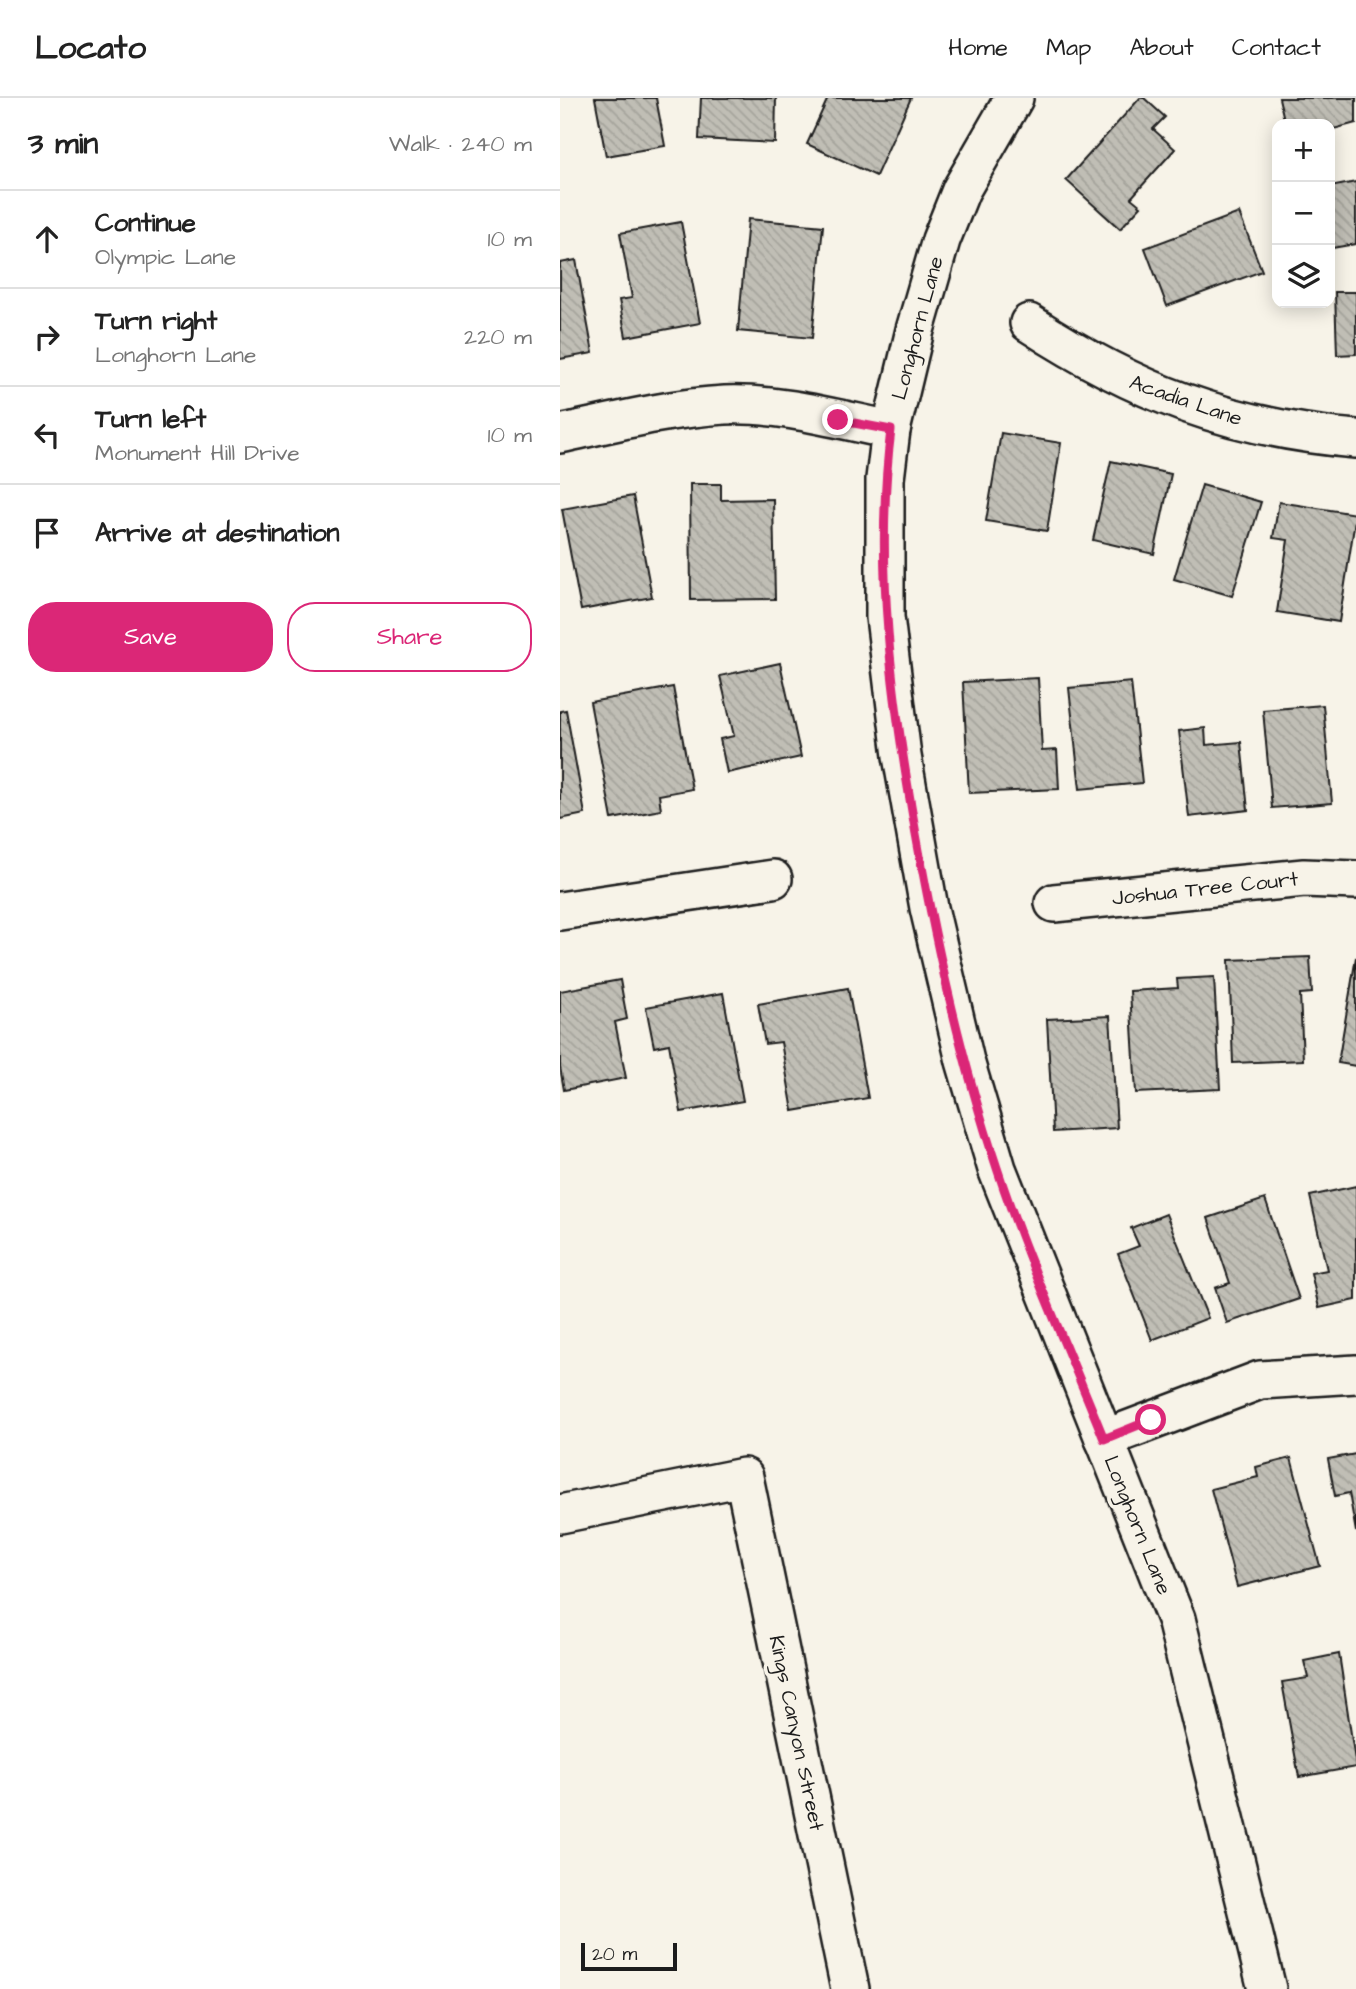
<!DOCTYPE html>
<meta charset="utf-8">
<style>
:root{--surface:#fff;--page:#f6f6f6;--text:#222;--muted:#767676;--line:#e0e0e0;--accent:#db2777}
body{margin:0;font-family:"Architects Daughter",sans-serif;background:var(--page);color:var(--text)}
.controls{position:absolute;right:21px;top:21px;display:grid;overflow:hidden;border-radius:14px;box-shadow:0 4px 18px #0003}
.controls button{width:63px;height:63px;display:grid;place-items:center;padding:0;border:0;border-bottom:2px solid var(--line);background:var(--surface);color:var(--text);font:35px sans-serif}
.scale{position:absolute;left:21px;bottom:18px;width:96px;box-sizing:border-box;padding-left:7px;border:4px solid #1c1c1c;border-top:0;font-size:19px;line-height:24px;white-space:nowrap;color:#1c1c1c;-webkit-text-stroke:5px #f7f3e8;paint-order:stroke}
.stop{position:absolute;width:21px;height:21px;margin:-16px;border:5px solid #db2777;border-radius:50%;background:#fff}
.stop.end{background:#db2777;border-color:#fff;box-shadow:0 2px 7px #0008}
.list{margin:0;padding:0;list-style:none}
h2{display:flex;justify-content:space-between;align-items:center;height:91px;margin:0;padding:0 28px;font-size:30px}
h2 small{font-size:23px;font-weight:400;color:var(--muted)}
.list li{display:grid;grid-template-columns:46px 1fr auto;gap:21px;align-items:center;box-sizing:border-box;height:98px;padding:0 28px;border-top:2px solid var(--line)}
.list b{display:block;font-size:26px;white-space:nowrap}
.list p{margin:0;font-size:23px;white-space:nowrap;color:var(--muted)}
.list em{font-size:23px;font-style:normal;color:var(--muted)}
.actions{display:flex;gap:14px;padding:21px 28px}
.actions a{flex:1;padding:16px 0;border:2px solid var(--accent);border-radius:28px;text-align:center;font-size:24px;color:var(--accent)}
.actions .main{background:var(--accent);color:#fff}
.icon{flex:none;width:38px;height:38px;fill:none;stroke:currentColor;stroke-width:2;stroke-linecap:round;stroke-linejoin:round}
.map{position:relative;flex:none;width:796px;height:1891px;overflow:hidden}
header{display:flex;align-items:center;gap:42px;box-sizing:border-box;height:98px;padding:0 35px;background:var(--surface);border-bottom:2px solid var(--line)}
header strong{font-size:33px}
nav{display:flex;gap:38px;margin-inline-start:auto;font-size:24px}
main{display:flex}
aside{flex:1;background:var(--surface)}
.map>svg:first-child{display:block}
.building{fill:url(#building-back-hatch);stroke:#1c1c1c;stroke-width:2}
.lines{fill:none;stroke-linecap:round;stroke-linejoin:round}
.minor-casing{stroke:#1c1c1c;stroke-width:42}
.minor{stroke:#f7f3e8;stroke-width:37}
.route{stroke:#db2777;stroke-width:9}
.labels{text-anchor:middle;stroke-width:7;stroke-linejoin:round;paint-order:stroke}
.street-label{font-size:21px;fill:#1c1c1c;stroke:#f7f3e8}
</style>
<header>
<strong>Locato</strong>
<nav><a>Home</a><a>Map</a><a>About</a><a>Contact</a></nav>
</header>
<main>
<aside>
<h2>3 min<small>Walk · 240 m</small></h2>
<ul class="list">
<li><svg class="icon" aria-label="ahead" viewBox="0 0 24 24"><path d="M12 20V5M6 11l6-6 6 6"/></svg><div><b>Continue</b><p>Olympic Lane</p></div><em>10 m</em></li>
<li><svg class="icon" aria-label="right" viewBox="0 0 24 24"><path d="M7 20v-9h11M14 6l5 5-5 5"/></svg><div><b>Turn right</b><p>Longhorn Lane</p></div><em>220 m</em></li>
<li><svg class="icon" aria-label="left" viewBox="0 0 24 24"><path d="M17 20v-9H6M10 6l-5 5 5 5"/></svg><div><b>Turn left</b><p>Monument Hill Drive</p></div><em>10 m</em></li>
<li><svg class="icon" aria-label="arrive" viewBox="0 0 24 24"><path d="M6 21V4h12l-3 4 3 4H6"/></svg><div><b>Arrive at destination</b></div></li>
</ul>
<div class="actions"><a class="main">Save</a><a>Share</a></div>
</aside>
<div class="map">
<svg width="796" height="1891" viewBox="0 0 796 1891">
<defs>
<pattern id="building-back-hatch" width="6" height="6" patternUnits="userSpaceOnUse" patternTransform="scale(1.75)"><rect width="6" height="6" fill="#c0beb5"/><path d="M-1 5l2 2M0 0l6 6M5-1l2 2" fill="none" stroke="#a4a39b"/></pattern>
</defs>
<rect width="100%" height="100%" fill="#f7f3e8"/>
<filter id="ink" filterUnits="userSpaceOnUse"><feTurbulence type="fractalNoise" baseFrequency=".0143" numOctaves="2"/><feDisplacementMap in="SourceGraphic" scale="14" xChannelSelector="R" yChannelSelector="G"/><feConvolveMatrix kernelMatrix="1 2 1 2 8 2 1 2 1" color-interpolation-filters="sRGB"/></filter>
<g filter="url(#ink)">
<g class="building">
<path d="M 35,0 L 96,0 L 105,48 L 46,58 Z"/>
<path d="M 141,0 L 216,0 L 215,45 L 139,41 Z"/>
<path d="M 268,0 L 351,0 L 316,78 L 247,46 Z"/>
<path d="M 580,0 L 584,0 L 605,19 L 593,31 L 615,51 L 571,100 L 581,108 L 560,131 L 506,82 Z"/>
<path d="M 719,0 L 796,0 L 796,25 L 770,32 L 770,26 L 725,26 Z"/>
<path d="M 796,84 L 796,146 L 772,150 L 770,89 Z"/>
<path d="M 679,115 L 702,173 L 607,208 L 585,150 Z"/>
<path d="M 188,121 L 263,128 L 252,240 L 178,233 Z"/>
<path d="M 121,124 L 140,225 L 66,239 L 59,202 L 72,200 L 60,135 Z"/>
<path d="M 16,162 L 33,255 L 0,261 L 0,165 Z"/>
<path d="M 775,194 L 796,194 L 796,256 L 777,257 Z"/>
<path d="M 441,335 L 501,345 L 487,433 L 426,423 Z"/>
<path d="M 551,363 L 611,376 L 594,456 L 533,442 Z"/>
<path d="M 130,386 L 161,386 L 161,402 L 213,401 L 215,501 L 131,502 Z"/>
<path d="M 642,387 L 701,404 L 672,498 L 614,481 Z"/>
<path d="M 73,398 L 92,499 L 21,512 L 2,411 Z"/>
<path d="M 719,404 L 796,416 L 779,524 L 717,514 L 728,442 L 713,440 Z"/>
<path d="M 220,565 L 241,659 L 167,675 L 160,641 L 174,638 L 160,578 Z"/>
<path d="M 478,580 L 482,653 L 497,652 L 499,691 L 409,695 L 403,584 Z"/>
<path d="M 571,584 L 582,685 L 520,691 L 509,590 Z"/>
<path d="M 113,589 L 132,691 L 99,697 L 101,712 L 52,721 L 30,604 Z"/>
<path d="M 763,607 L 772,705 L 712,710 L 703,612 Z"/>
<path d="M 6,612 L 25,716 L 0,721 L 0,613 Z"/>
<path d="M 645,630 L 646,647 L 681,644 L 688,712 L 629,719 L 619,633 Z"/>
<path d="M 750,859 L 752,895 L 740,896 L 743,962 L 673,965 L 669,862 Z"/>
<path d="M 796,859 L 796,968 L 778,965 Z"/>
<path d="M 654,879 L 660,991 L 576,995 L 570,893 L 618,890 L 617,881 Z"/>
<path d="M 60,882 L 67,921 L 55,924 L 66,980 L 4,992 L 0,969 L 0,893 Z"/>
<path d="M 288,890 L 308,1000 L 233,1013 L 221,944 L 205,946 L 198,906 Z"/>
<path d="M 163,895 L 183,1003 L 121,1014 L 109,946 L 94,949 L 86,909 Z"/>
<path d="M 550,918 L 557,1030 L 493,1034 L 487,921 Z"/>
<path d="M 796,1088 L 796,1202 L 759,1210 L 751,1175 L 767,1172 L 750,1098 Z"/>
<path d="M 705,1101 L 739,1201 L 667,1225 L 655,1190 L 670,1185 L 648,1120 Z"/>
<path d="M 606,1116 L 648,1220 L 592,1242 L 558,1156 L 579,1148 L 571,1130 Z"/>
<path d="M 796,1356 L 796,1434 L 789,1395 L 775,1398 L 768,1361 Z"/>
<path d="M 731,1360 L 760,1468 L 677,1489 L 651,1391 L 698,1379 L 696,1369 Z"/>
<path d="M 779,1556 L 796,1669 L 739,1679 L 722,1584 L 748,1580 L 744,1563 Z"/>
</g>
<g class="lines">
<defs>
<g id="minor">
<path d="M 454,0 L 401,92 L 381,142 L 355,232 L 331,332 L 325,381 L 325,519 L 342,658 L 369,810 L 405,963 L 437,1071 L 616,1521 L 707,1891"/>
<path d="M 469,225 C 575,294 669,330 796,341"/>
<path d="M 0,336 C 55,324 109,310 165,307 C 221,305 277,321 331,332"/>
<path d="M 494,805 L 744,780 L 796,782"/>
<path d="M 0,813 L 213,781"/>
<path d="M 544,1341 L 700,1282 L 796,1276"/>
<path d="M 0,1416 L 184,1379 L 290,1891"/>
</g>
</defs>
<use href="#minor" class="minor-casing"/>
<use href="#minor" class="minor"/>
</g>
</g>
<g class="lines" filter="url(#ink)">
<path class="route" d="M 278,322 L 331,332 C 314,468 332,602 356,736 C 376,849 401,962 437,1070 C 467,1162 508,1251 544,1341 L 591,1322"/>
</g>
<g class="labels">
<g class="street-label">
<text transform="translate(357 230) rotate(-75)" y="7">Longhorn Lane</text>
<text transform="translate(626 302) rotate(19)" y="7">Acadia Lane</text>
<text transform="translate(645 790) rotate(-6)" y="7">Joshua Tree Court</text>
<text transform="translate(578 1427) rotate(68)" y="7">Longhorn Lane</text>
<text transform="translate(237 1635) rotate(78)" y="7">Kings Canyon Street</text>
</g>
</g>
</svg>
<div class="controls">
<button>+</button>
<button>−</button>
<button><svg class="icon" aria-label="layers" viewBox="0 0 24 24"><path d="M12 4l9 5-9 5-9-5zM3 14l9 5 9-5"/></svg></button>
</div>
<div class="scale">20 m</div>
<div class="stop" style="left:591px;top:1322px"></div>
<div class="stop end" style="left:278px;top:322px"></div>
</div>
</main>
